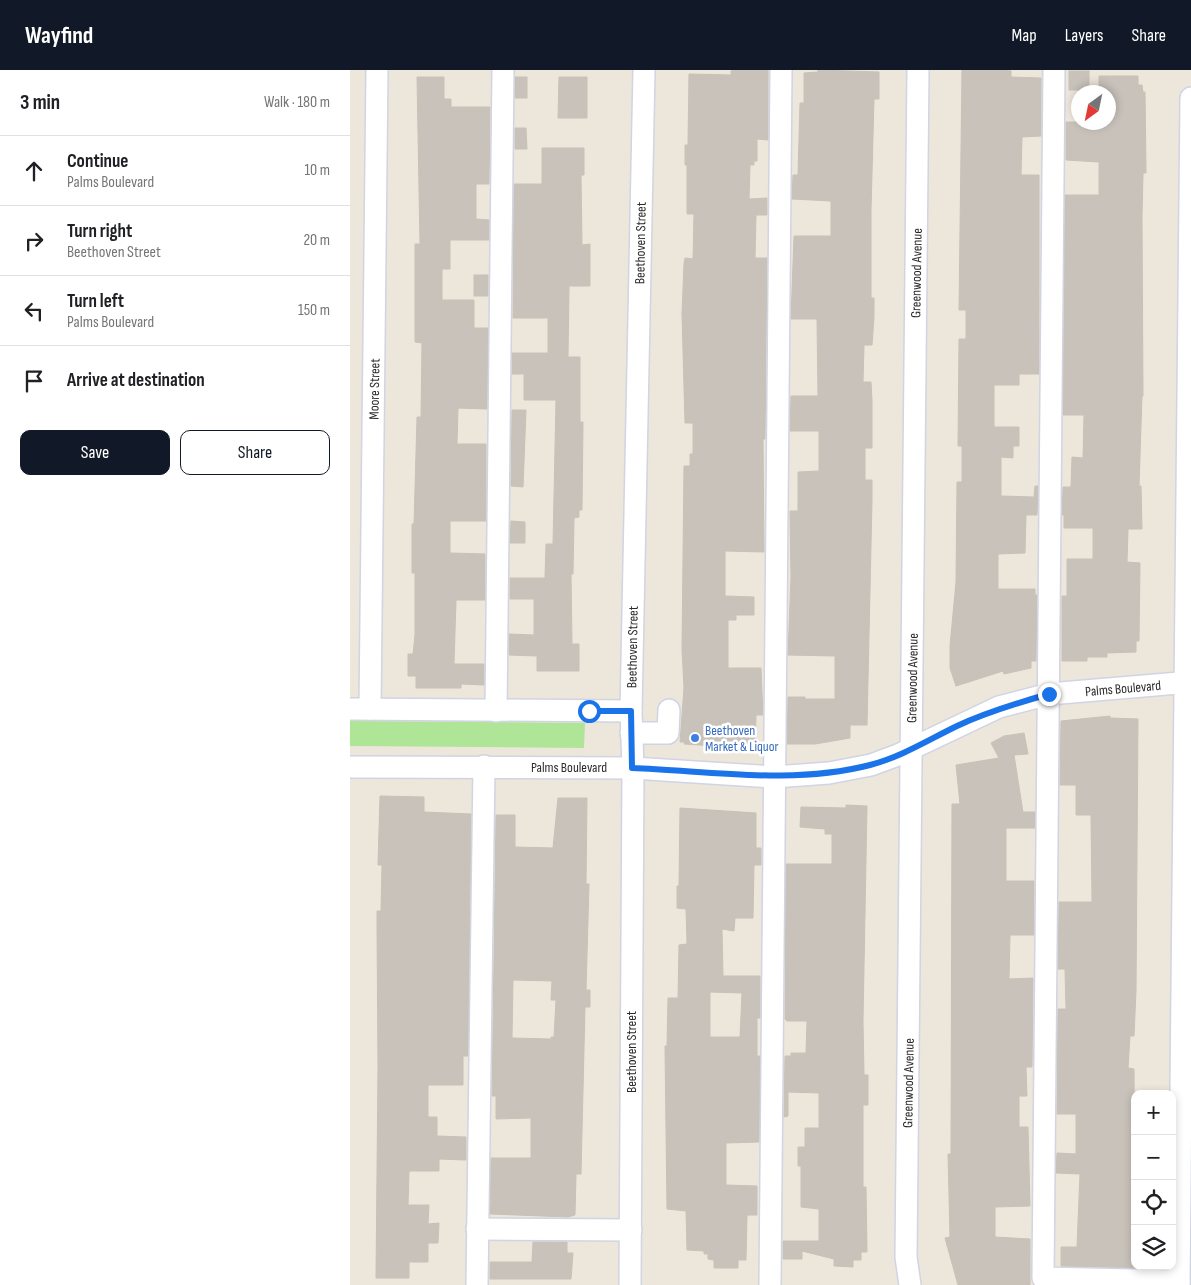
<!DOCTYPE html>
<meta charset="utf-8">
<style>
:root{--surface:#fff;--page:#f2f2f2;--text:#202124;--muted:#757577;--line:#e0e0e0;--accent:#111827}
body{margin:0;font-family:"Sofia Sans Condensed",sans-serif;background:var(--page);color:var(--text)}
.controls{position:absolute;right:15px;bottom:15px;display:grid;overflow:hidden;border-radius:10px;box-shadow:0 2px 8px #0003}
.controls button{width:45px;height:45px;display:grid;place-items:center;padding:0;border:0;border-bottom:1px solid var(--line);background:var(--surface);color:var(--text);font:25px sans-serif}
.compass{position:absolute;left:721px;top:15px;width:45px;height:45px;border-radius:50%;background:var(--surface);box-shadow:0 2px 8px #0003;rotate:213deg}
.stop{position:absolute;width:15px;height:15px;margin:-11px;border:4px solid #1a73e8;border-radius:50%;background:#fff}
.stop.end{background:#1a73e8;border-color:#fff;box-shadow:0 1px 5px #0008}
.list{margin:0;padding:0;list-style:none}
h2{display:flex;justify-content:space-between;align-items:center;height:65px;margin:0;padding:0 20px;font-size:21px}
h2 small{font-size:16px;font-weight:400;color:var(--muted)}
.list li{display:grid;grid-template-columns:32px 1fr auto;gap:15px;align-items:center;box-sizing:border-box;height:70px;padding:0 20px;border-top:1px solid var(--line)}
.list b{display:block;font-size:19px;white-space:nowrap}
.list p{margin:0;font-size:16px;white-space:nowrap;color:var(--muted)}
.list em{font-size:16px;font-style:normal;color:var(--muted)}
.actions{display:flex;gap:10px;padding:15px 20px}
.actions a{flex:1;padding:11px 0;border:1px solid var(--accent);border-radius:10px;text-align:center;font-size:18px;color:var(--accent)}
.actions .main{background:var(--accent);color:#fff}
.icon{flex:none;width:28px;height:28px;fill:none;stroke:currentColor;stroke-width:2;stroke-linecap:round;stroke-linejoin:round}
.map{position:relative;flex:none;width:841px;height:1215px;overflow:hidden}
header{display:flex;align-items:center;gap:30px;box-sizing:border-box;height:70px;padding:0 25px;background:var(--accent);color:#fff}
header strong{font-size:24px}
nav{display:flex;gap:28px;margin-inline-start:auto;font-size:18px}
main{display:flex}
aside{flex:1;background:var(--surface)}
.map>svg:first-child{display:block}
.green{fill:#afe596}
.building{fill:#c8c2bb;stroke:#c8c2b5;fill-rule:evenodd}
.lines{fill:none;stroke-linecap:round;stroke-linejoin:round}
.minor-casing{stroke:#d0d4e3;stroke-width:24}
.minor{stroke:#fff;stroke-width:21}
.route{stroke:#1a73e8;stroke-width:6}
.shop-dot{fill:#3f7fe0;stroke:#fff;stroke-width:2}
.labels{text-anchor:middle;stroke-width:5;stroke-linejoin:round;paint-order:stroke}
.street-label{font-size:14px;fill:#2a2a2a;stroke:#fff}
.shop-label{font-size:14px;fill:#366cbe;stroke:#fff;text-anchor:start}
</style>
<header>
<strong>Wayfind</strong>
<nav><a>Map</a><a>Layers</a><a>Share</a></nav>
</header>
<main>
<aside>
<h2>3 min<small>Walk · 180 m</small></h2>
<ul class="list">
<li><svg class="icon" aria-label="ahead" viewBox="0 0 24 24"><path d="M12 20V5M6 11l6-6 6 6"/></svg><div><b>Continue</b><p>Palms Boulevard</p></div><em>10 m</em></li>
<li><svg class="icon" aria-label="right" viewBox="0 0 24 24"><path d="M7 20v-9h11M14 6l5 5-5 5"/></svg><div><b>Turn right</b><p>Beethoven Street</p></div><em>20 m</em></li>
<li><svg class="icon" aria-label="left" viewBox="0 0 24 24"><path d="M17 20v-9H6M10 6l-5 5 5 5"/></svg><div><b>Turn left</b><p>Palms Boulevard</p></div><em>150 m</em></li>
<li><svg class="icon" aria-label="arrive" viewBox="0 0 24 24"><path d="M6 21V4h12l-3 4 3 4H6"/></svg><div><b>Arrive at destination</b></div></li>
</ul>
<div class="actions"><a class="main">Save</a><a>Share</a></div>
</aside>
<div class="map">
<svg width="841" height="1215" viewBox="0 0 841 1215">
<rect width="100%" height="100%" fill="#ede6db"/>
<path class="green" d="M 0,651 L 235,653 L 234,678 L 0,676 Z"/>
<g class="building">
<path d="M 385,0 L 418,0 L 418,70 L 407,69 L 407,91 L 404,91 L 404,95 L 400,95 L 399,129 L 417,128 L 417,145 L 406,145 L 405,188 L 417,188 L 415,369 L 413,369 L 414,482 L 375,481 L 375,526 L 404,527 L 404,545 L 386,545 L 386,550 L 378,550 L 378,598 L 411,598 L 413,645 L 406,645 L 405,676 L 381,675 L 381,677 L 334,674 L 335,672 L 330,672 L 334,618 L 332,579 L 334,396 L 340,396 L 340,384 L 343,384 L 343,353 L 335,353 L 332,244 L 334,194 L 335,188 L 343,189 L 344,144 L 337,144 L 337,95 L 335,95 L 335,75 L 338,75 L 339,4 L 381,5 L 381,1 Z"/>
<path d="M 468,0 L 529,2 L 529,29 L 524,29 L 521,140 L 521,228 L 524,228 L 524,247 L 522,275 L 514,275 L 513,312 L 521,312 L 522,331 L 522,378 L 515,378 L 515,410 L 522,410 L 522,430 L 517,655 L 500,655 L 500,668 L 465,674 L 437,674 L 438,627 L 455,627 L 455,629 L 485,629 L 485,586 L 438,585 L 441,507 L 440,441 L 448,441 L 448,402 L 469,401 L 469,361 L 440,361 L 441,326 L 468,326 L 467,249 L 441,249 L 444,166 L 481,166 L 481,131 L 442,129 L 443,105 L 448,105 L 450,33 L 454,33 L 454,3 L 468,2 Z"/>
<path d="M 612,0 L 652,0 L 661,1 L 661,7 L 691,8 L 691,66 L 672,67 L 671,105 L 689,105 L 689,304 L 669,304 L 669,315 L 644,315 L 644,357 L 669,357 L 669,376 L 663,376 L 663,388 L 651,387 L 651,426 L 684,427 L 685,416 L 688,416 L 687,445 L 676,445 L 675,483 L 648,484 L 648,519 L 685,519 L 685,525 L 687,525 L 686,591 L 681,591 L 681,598 L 654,604 L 653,601 L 606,616 L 600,598 L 600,576 L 606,512 L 607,412 L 612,412 L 612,376 L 608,376 L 609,269 L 616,269 L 616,240 L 609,240 Z"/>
<rect x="719" y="1" width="20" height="19"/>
<path d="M 749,6 L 788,6 L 788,15 L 792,15 L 793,22 L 795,22 L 796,103 L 793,103 L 792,146 L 793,326 L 792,326 L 789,416 L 791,416 L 792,459 L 778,459 L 777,492 L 790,493 L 789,571 L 786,571 L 786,582 L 757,583 L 757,587 L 737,587 L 737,591 L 712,591 L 712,526 L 717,526 L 717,489 L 743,489 L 743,458 L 714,458 L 714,445 L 712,445 L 713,417 L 721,417 L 722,387 L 733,388 L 734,345 L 713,345 L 715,125 L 749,125 L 749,92 L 716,90 L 716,52 L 758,52 L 758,22 L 749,22 Z"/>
<path d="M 67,7 L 94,7 L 94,29 L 101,29 L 101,37 L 140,37 L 139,114 L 126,114 L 126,149 L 139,150 L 139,170 L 100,170 L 100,199 L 92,199 L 92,230 L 124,230 L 124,258 L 138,258 L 137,339 L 108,338 L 107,374 L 136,374 L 136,451 L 100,451 L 100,483 L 135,484 L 135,530 L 106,530 L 104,594 L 134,594 L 134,615 L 111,614 L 111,618 L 66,618 L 66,606 L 58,606 L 58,584 L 63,584 L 65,565 L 65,503 L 62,503 L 62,454 L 64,454 L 67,347 L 71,347 L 72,273 L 65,272 L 65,174 L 70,174 Z"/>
<rect x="165" y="7" width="12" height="21"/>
<path d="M 209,7 L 237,7 L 237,48 L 208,48 Z"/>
<path d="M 165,58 L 176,58 L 177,79 L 165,79 Z"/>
<path d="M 192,78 L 234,78 L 234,105 L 231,105 L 232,175 L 240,174 L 240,216 L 219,216 L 218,287 L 230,287 L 230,352 L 233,352 L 232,440 L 229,440 L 229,447 L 224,448 L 223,504 L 221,504 L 222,574 L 229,574 L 229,601 L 187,601 L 187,586 L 159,585 L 159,564 L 184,565 L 184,529 L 160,529 L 160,508 L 195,508 L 196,474 L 203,474 L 206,330 L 174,330 L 174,304 L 162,304 L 162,283 L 198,283 L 198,248 L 163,248 L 164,114 L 192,114 Z"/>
<rect x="124" y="205" width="14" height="21"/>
<path d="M 162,340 L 176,340 L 173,417 L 161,416 Z"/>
<path d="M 161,451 L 175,452 L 175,473 L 160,473 Z"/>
<path d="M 760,646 L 760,648 L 788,649 L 786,921 L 784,966 L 780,966 L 778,998 L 784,999 L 785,1198 L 711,1196 L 711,1177 L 727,1177 L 730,1104 L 706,1103 L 707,1083 L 726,1084 L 726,1044 L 707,1044 L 708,939 L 716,939 L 715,899 L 708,899 L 709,832 L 742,832 L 741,745 L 726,745 L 726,715 L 710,715 L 711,651 Z"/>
<path d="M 674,663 L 678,684 L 664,685 L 673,742 L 685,742 L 685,758 L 656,758 L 656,811 L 684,811 L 684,865 L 660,865 L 659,909 L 683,908 L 682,997 L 676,997 L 677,1026 L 669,1026 L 669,1057 L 678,1057 L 680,1136 L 645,1137 L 645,1167 L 680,1169 L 680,1215 L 608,1215 L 595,1168 L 600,1167 L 598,1084 L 601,1084 L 602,734 L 610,734 L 606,695 L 649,688 L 641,673 L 654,666 Z"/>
<path d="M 30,726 L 74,727 L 74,742 L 121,744 L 118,986 L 113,986 L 113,1015 L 78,1015 L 78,1047 L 87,1047 L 87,1066 L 116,1067 L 116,1090 L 89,1089 L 89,1101 L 59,1101 L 58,1135 L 79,1135 L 78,1154 L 89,1153 L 88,1173 L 78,1173 L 78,1192 L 59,1192 L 59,1208 L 26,1208 L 28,997 L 27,855 L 27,841 L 31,841 L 32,795 L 28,795 Z"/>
<path d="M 208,728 L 237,728 L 236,814 L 239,814 L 236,920 L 240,920 L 240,937 L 235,937 L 231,1104 L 226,1104 L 225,1145 L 218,1147 L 140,1144 L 141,1088 L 181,1088 L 181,1048 L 146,1049 L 146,1026 L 142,1026 L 146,745 L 165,745 L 165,777 L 203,778 ZM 163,910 L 202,911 L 201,930 L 206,930 L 204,967 L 201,967 L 201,969 L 162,968 Z"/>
<path d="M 496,735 L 517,736 L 513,951 L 514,1005 L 518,1005 L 518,1035 L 513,1035 L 513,1117 L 516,1117 L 517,1182 L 511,1182 L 511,1190 L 503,1190 L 503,1197 L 484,1196 L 484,1189 L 452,1181 L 452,1189 L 433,1189 L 433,1171 L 469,1171 L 469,1139 L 451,1137 L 451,1096 L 448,1096 L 448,1077 L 455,1077 L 455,1058 L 469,1058 L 469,1023 L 438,1022 L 438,1046 L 434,1047 L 435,986 L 441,986 L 441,983 L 456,983 L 457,951 L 437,951 L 435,949 L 436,794 L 482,794 L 482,764 L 475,764 L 475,759 L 450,757 L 451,737 L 496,738 Z"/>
<path d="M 330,738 L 406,743 L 406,778 L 411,778 L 411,795 L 404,795 L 403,848 L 385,848 L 384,861 L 372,859 L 373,906 L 410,906 L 410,948 L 407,948 L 407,986 L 410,986 L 409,1072 L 376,1073 L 376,1115 L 407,1116 L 407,1145 L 397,1145 L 396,1190 L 388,1190 L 388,1198 L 364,1198 L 364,1190 L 358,1189 L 358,1184 L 354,1184 L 354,1181 L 337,1180 L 336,1141 L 317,1139 L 315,976 L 317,976 L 318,928 L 328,928 L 329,875 L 337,874 L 336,839 L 327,838 L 327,816 L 329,816 ZM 360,922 L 392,923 L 390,967 L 360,967 Z"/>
<path d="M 183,1172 L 217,1172 L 217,1183 L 223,1183 L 221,1209 L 140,1209 L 140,1192 L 182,1192 Z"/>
</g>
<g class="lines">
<defs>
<g id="minor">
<path d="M 704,0 L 693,1208 L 829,1211"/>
<path d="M 0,639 L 281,641"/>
<path d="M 20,639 L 27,0"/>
<path d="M 146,641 L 153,0"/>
<path d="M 281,663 L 318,663 L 319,640"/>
<path d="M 0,697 L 283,698 L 424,707 L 479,703 L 521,695 L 548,685 L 649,637 L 699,624 L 841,612"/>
<path d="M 127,1159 L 281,1160"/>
<path d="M 127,1215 L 134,696"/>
<path d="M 280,1215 L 283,698 L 281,641 L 294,0"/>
<path d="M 420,1215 L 431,0"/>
<path d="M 560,1215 L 556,1187 L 568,0"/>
<path d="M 829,1215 L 841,28"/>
</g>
</defs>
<use href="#minor" class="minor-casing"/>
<use href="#minor" class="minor"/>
</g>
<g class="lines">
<path class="route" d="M 239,641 L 281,641 L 282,698 C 361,701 443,715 520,695 C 551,687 578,670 607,656 C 637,642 667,633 699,624"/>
</g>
<circle class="shop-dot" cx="345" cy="668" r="5"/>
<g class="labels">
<g class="street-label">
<text transform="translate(290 173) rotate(-89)" y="5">Beethoven Street</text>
<text transform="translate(566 203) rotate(-89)" y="5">Greenwood Avenue</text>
<text transform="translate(24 319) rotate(-89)" y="5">Moore Street</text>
<text transform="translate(282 577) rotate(-89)" y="5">Beethoven Street</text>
<text transform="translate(562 608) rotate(-89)" y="5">Greenwood Avenue</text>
<text transform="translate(773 618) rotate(-5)" y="5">Palms Boulevard</text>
<text x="219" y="702">Palms Boulevard</text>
<text transform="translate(281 982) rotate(-90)" y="5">Beethoven Street</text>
<text transform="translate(558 1013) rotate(-89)" y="5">Greenwood Avenue</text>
</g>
<g class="shop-label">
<text x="355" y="665">Beethoven<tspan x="355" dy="16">Market &amp; Liquor</tspan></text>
</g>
</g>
</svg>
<div class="controls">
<button>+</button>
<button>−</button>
<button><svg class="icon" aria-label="locate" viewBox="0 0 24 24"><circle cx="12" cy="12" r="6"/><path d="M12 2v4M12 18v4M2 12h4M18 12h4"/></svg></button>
<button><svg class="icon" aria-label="layers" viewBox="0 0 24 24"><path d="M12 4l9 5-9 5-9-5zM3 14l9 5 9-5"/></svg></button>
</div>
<svg class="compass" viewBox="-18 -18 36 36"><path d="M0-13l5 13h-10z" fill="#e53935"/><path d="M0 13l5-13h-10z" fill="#757577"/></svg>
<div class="stop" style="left:239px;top:641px"></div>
<div class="stop end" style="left:699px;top:624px"></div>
</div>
</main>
